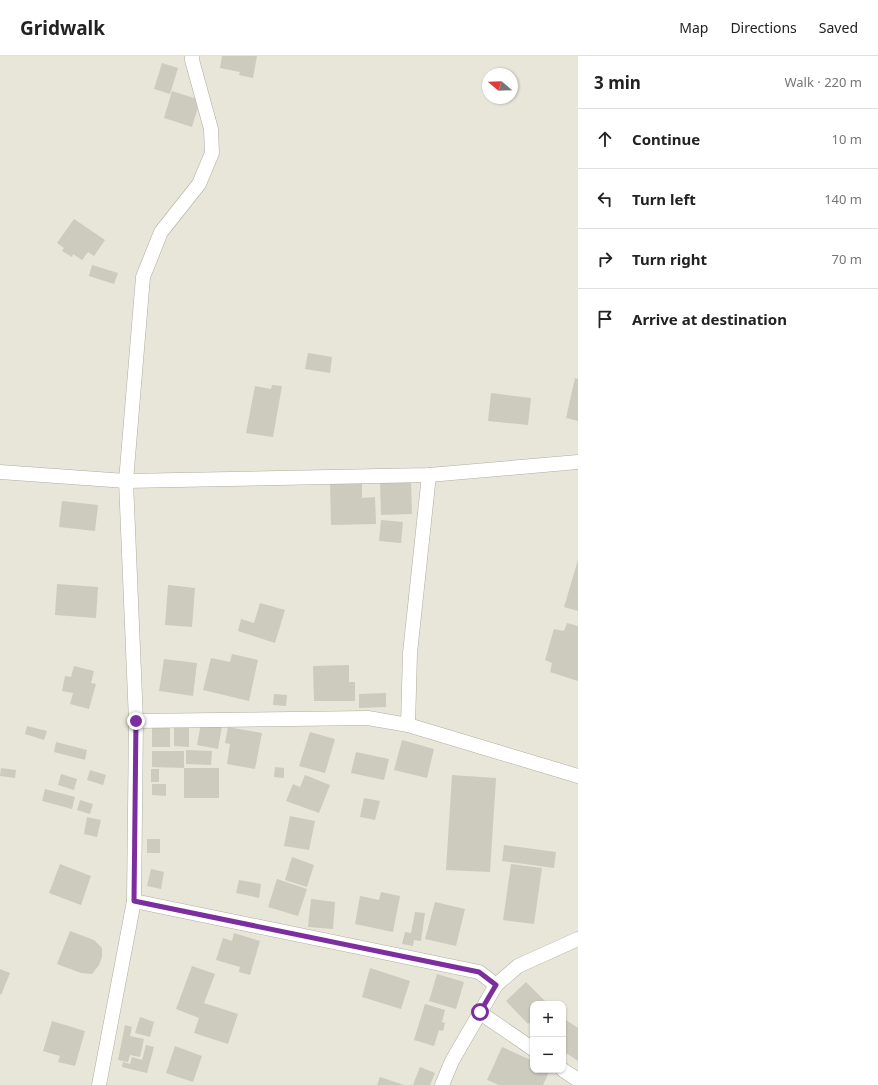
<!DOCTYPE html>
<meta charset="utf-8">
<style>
:root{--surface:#fff;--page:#f2f2f2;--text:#222;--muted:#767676;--line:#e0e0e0}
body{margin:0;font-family:"Noto Sans",sans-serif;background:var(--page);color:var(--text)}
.controls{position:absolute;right:12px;bottom:12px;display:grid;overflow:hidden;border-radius:8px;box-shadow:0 1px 3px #0004}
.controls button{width:36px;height:36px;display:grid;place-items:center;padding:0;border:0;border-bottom:1px solid var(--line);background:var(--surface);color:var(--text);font:20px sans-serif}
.compass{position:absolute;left:482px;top:12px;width:36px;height:36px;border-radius:50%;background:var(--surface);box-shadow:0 1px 3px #0004;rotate:289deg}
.stop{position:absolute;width:12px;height:12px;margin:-9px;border:3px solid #7d2e9e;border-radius:50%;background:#fff}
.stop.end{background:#7d2e9e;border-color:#fff;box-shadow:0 1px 4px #0008}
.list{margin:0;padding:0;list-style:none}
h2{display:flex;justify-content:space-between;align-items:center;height:52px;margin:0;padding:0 16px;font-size:17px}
h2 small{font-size:13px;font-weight:400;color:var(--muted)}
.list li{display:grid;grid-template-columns:26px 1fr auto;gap:12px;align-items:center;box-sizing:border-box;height:60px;padding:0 16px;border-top:1px solid var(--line)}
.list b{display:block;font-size:15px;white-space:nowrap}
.list em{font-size:13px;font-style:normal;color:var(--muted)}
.icon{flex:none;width:22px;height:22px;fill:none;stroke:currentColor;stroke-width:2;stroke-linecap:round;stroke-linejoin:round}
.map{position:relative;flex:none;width:578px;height:1029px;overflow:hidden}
header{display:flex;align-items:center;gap:24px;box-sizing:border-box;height:56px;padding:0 20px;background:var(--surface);border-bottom:1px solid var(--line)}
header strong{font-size:19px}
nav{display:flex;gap:22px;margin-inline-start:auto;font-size:14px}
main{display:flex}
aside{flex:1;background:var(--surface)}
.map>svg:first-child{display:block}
.building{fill:#cccbbe}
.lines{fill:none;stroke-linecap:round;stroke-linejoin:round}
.street-casing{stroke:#aeaea1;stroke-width:15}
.street{stroke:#fff;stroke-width:14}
.route{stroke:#7d2e9e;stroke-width:5}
</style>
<header>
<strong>Gridwalk</strong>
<nav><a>Map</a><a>Directions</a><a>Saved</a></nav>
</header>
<main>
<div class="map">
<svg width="578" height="1029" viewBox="0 0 578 1029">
<rect width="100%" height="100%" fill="#e7e6d8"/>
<g class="building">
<path d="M 222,0 L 257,0 L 253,22 L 239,19 L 240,16 L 220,12 Z"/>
<path d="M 162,7 L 178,12 L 170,38 L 154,33 Z"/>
<path d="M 172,35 L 200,44 L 192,71 L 164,62 Z"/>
<path d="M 74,163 L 105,184 L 94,200 L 88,196 L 82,204 L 73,198 L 72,201 L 62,195 L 64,192 L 57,187 Z"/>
<path d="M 92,209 L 118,217 L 114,228 L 89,220 Z"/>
<path d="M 308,297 L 332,301 L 330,317 L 305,313 Z"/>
<path d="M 575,322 L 578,323 L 578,365 L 566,362 Z"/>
<path d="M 272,329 L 282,330 L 273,381 L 246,377 L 255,330 L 271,333 Z"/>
<path d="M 491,337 L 531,342 L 528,369 L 488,365 Z"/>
<path d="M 411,424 L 412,458 L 381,459 L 380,426 Z"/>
<path d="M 362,425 L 362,442 L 375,441 L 376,468 L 331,469 L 330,426 Z"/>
<path d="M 62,445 L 98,449 L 95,475 L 59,471 Z"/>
<path d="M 381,464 L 403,466 L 401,487 L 379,485 Z"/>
<path d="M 578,504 L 578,555 L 564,551 Z"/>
<path d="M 57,528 L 98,531 L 96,562 L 55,559 Z"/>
<path d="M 168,529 L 195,532 L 192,571 L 165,569 Z"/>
<path d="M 260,547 L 285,554 L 275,587 L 238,575 L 241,563 L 254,567 Z"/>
<path d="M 567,567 L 578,570 L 578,625 L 550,616 L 552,607 L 545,604 L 554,573 L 564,575 Z"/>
<path d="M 232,598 L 258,604 L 249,645 L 203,634 L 211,602 L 230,606 Z"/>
<path d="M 164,603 L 197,607 L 193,640 L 159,635 Z"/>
<path d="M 349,609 L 349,626 L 355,626 L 355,645 L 314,645 L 313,610 Z"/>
<path d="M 74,610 L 94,615 L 91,627 L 96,628 L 89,653 L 70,648 L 73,637 L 62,635 L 65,620 L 71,621 Z"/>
<path d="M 386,637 L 386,651 L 359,652 L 359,638 Z"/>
<path d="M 274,638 L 287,639 L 286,650 L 273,649 Z"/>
<path d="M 174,667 L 189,667 L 189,691 L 174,690 Z"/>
<path d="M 201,667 L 222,670 L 218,693 L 197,689 Z"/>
<rect x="152" y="669" width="18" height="22"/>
<path d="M 27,670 L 47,675 L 44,684 L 25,678 Z"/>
<path d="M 228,671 L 262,677 L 255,713 L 227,708 L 230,688 L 225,687 Z"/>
<path d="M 310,676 L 335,683 L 325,717 L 299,710 Z"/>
<path d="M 402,684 L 434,693 L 427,722 L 394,714 Z"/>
<path d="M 56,686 L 87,694 L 85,704 L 54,696 Z"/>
<path d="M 186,694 L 212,695 L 211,709 L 186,708 Z"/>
<path d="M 152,695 L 184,695 L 184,712 L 152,711 Z"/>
<path d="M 356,696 L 389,703 L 384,724 L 351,717 Z"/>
<path d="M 275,711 L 284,712 L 284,722 L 274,721 Z"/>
<path d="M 1,712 L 16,714 L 15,722 L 0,720 Z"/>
<rect x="184" y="712" width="35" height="30"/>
<rect x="151" y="713" width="8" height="13"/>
<path d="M 90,714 L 106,719 L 103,729 L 87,724 Z"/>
<path d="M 61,718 L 77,723 L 74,734 L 58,729 Z"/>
<path d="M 305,719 L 330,729 L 319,757 L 286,745 L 293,728 L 300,731 Z"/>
<path d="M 452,719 L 496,722 L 490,816 L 446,814 Z"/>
<path d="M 152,728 L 166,728 L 166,740 L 152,739 Z"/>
<path d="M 45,733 L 75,741 L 72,753 L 42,745 Z"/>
<path d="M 364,742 L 380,745 L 375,764 L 360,761 Z"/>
<path d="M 80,744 L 93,748 L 90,758 L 77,754 Z"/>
<path d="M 290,760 L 315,765 L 309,794 L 284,790 Z"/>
<path d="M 87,761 L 101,764 L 97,781 L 84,778 Z"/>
<rect x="147" y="783" width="13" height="14"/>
<path d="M 504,789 L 556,796 L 554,812 L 502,805 Z"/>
<path d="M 292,801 L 314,809 L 307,831 L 285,824 Z"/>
<path d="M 60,808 L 91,820 L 81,849 L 49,837 Z"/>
<path d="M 511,808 L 542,812 L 534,868 L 503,864 Z"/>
<path d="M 151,813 L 164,816 L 161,833 L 147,830 Z"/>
<path d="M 277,823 L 307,833 L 298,860 L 268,851 Z"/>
<path d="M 239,824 L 261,828 L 259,842 L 236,837 Z"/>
<path d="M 381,836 L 400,840 L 393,876 L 355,868 L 360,840 L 379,844 Z"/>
<path d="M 311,843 L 335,846 L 333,873 L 308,871 Z"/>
<path d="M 435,846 L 465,853 L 456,890 L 425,883 Z"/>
<path d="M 415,856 L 425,857 L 421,885 L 414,884 L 413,890 L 402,888 L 405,876 L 411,877 Z"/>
<path d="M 70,875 L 94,884 L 102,892 L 102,901 L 99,909 L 92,918 L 81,917 L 57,908 Z"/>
<path d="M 234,877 L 260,885 L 250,919 L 239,916 L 240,911 L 216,904 L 223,882 L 232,885 Z"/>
<path d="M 192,910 L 215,918 L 204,947 L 238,958 L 228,988 L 194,977 L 199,962 L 176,953 Z"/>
<path d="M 370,912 L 410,925 L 401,953 L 362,941 Z"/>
<path d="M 0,913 L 10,917 L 1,939 L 0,938 Z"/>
<path d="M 437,918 L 464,926 L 456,953 L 429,945 Z"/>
<path d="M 526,926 L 548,948 L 533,948 L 533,963 L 528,968 L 506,945 Z"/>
<path d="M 425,948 L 445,954 L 442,966 L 445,967 L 443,975 L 439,974 L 434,990 L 414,984 Z"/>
<path d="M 140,961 L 154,966 L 150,981 L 135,977 Z"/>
<path d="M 563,962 L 578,972 L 578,1005 L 563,995 Z"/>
<path d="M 52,965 L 85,975 L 75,1010 L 58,1006 L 60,1000 L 43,995 Z"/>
<path d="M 125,969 L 132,971 L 130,980 L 144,983 L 140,1001 L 130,999 L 128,1006 L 118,1004 Z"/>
<path d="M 146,989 L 154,991 L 147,1017 L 122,1011 L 123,1006 L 130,1008 L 132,1001 L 142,1004 Z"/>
<path d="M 175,990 L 202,1000 L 193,1026 L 166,1017 Z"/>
<path d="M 502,991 L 533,1005 L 533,1014 L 550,1014 L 543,1029 L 499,1029 L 487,1024 Z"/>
<path d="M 420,1011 L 435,1017 L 430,1029 L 413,1029 Z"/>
<path d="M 380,1021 L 404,1029 L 377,1029 Z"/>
</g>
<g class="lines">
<defs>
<g id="street">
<path d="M 0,416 L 126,425 L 429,419 L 578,406"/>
<path d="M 136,665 L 368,662 L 408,669 L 578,720"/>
<path d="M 408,669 L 410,597 L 429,419"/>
<path d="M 134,845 L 479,916 L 496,929"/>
<path d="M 479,956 L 533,993"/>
<path d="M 563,1014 L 578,1024"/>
<path d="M 99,1029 L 134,845 L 136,665 L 126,425 L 143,221 L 161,176 L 199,128 L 212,97 L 211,73 L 192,4 L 192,0"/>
<path d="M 442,1029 L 452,1005 L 496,929 L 518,910 L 578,883"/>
</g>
</defs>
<use href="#street" class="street-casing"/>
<use href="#street" class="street"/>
</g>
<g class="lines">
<path class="route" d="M 136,665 L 134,845 L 479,916 L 496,929 L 480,956"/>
</g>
</svg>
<div class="controls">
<button>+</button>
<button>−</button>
</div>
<svg class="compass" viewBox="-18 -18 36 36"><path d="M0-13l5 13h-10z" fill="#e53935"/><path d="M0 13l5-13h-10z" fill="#767676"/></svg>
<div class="stop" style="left:480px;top:956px"></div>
<div class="stop end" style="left:136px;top:665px"></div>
</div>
<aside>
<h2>3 min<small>Walk · 220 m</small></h2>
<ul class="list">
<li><svg class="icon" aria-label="ahead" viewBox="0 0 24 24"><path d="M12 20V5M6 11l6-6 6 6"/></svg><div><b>Continue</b></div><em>10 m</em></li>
<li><svg class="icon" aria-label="left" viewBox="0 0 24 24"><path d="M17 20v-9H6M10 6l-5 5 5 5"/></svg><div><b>Turn left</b></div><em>140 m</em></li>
<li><svg class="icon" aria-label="right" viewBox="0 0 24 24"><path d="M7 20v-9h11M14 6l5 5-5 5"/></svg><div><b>Turn right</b></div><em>70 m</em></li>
<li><svg class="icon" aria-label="arrive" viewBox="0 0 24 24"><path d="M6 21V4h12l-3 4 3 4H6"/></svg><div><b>Arrive at destination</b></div></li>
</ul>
</aside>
</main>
